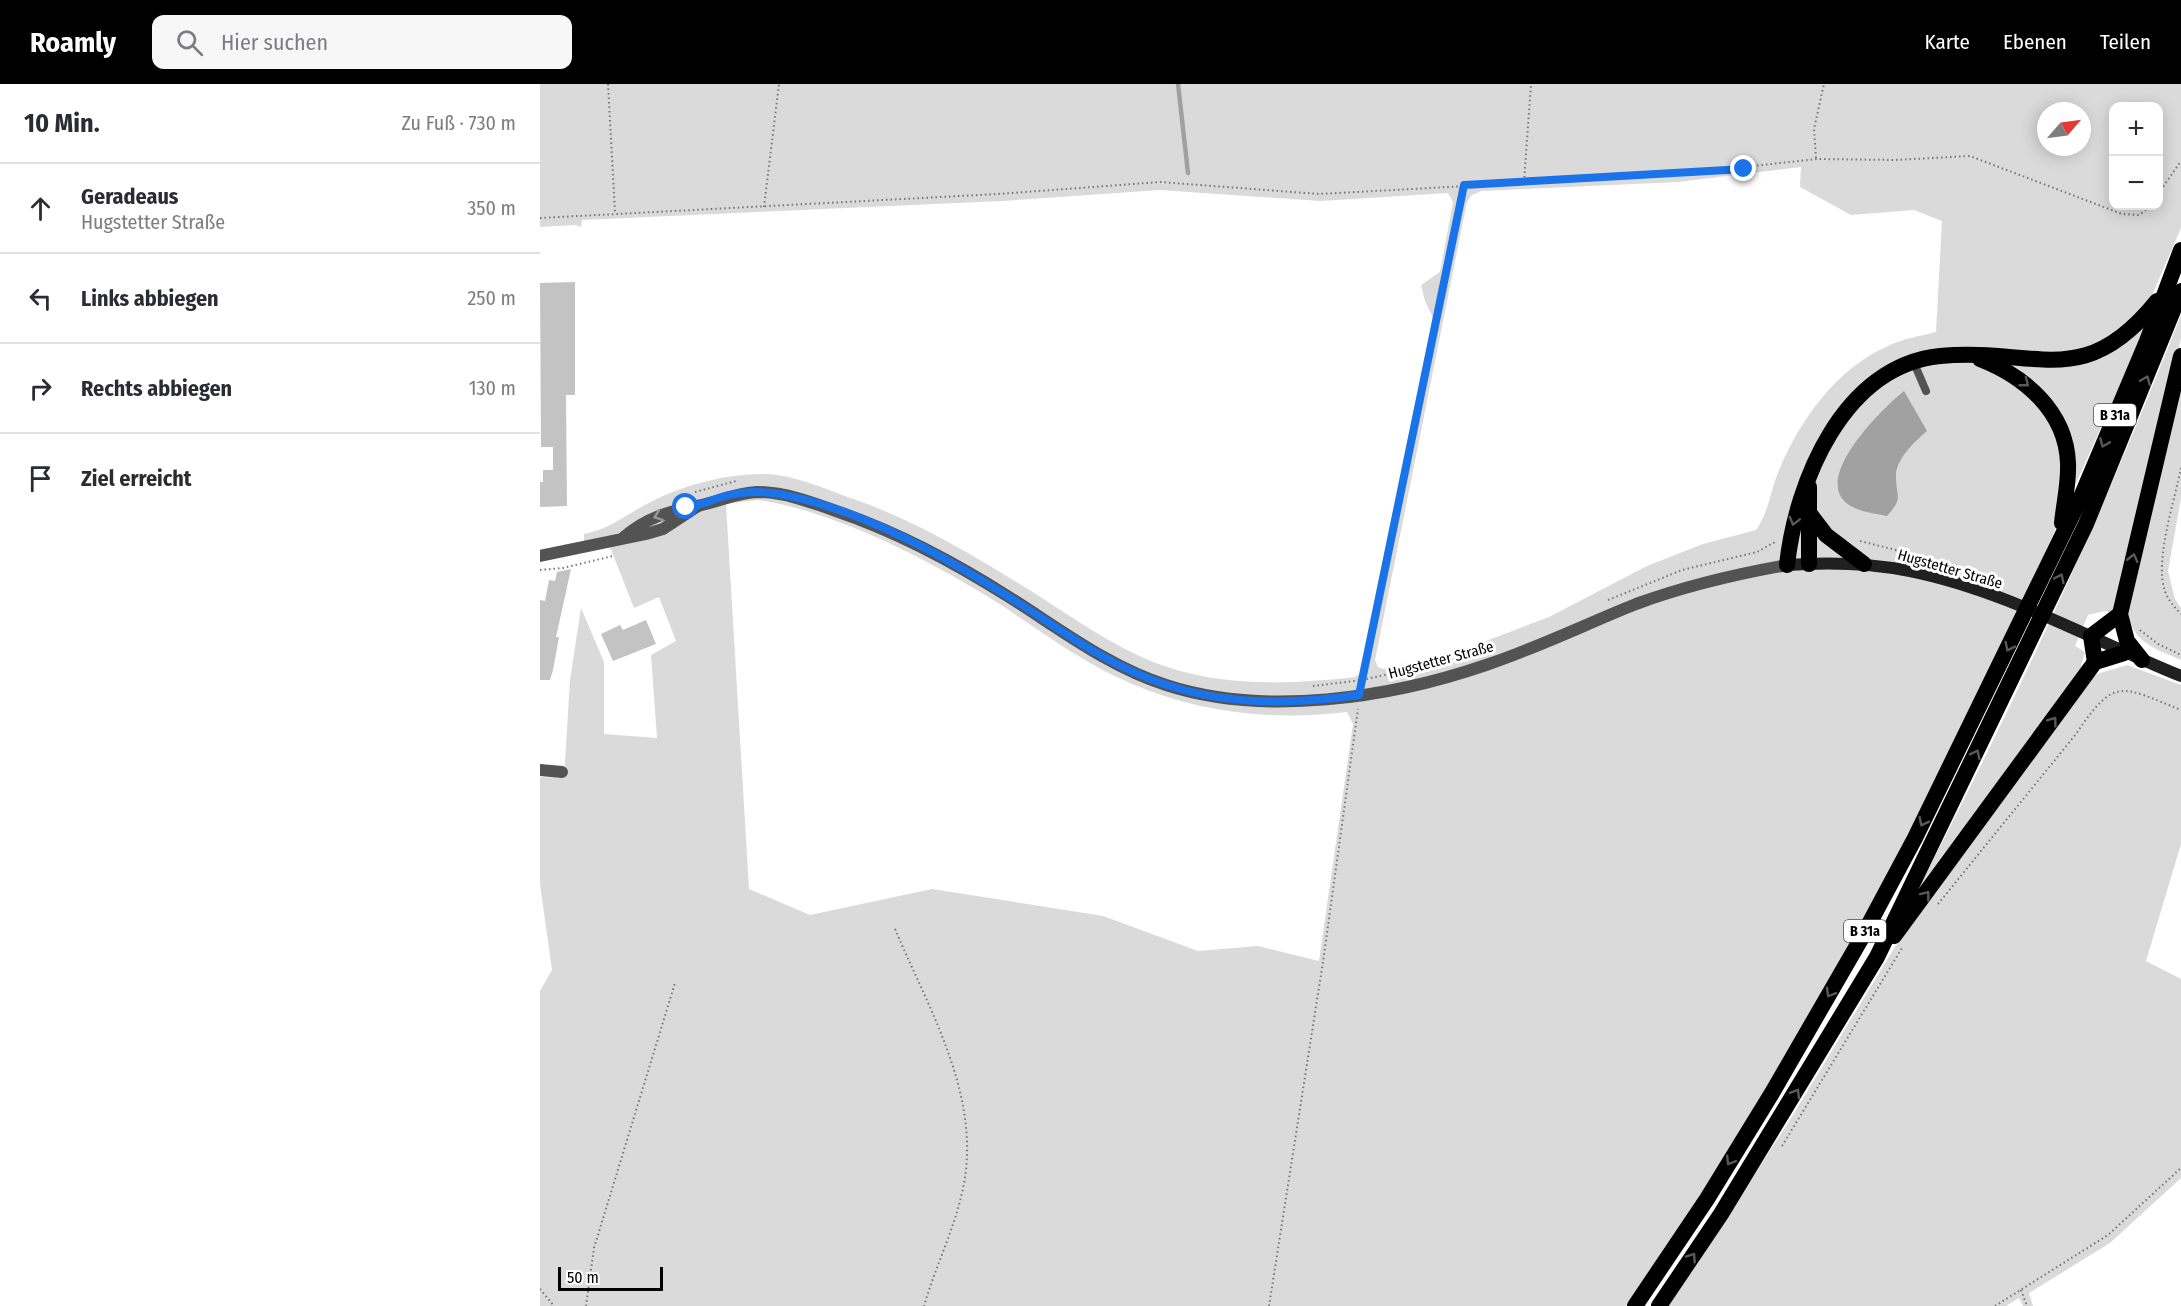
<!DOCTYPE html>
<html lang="de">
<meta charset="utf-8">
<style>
:root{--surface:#fff;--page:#f7f7f7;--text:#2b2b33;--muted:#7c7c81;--line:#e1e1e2;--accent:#000}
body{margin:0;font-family:"Fira Sans Condensed",sans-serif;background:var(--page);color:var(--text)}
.controls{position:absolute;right:18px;top:18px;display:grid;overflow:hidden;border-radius:12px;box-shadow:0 3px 15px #0003}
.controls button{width:54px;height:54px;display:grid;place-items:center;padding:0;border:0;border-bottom:2px solid var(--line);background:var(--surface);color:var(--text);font:30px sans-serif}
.compass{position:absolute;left:1497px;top:18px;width:54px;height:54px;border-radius:50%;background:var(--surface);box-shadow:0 3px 15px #0003;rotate:62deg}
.scale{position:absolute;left:18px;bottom:15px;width:105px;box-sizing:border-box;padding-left:6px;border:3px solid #000;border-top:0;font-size:16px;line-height:21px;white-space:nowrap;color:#000;-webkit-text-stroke:4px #fff;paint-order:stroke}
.stop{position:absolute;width:18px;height:18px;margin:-14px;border:4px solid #1a73e8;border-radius:50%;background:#fff}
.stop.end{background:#1a73e8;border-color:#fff;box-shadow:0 2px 6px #0008}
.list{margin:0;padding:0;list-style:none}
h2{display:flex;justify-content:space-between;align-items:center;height:78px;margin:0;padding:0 24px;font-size:26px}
h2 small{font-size:20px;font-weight:400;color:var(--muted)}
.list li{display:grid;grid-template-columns:39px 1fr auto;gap:18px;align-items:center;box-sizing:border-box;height:90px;padding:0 24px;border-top:2px solid var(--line)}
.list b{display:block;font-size:22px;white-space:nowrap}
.list p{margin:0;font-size:20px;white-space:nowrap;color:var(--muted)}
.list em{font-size:20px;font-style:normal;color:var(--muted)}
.icon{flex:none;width:33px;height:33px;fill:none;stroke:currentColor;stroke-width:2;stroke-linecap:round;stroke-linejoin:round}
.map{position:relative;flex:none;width:1641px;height:1222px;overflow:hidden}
header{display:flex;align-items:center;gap:36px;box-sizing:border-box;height:84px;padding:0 30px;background:var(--accent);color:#fff}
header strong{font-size:28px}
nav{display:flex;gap:33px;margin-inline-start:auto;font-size:21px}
.search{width:420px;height:54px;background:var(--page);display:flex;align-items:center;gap:15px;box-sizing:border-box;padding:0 21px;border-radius:12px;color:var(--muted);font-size:22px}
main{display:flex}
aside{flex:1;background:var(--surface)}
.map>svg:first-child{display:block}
.green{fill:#dadada;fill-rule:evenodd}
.water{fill:#a1a1a1}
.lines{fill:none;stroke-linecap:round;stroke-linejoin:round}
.stream{stroke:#a1a1a1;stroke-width:4.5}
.building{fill:#c3c3c3}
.path{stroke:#757575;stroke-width:2;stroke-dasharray:1.5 3;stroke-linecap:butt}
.service{stroke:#535353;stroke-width:8}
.minor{stroke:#535353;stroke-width:12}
.tertiary{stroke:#535353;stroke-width:12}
.secondary{stroke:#202020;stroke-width:12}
.trunk{stroke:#000;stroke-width:16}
.oneway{stroke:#595959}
.oneway2{stroke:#989898}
.route{stroke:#1a73e8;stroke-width:8}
.labels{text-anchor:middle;stroke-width:6;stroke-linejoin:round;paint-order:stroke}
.shield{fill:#fff;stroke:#4c4c4c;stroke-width:1.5}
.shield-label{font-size:14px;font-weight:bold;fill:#000}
.street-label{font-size:15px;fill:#000;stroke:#fff}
</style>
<header>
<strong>Roamly</strong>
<div class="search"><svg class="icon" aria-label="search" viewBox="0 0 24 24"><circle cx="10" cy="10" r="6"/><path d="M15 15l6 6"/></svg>Hier suchen</div>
<nav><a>Karte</a><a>Ebenen</a><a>Teilen</a></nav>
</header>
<main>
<aside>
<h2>10 Min.<small>Zu Fuß · 730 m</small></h2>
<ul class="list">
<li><svg class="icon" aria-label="ahead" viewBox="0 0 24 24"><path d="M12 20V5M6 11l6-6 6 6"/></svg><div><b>Geradeaus</b><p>Hugstetter Straße</p></div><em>350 m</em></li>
<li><svg class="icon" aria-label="left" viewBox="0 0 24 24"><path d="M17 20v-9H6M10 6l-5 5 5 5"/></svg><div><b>Links abbiegen</b></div><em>250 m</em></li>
<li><svg class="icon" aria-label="right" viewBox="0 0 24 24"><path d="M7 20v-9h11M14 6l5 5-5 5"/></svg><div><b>Rechts abbiegen</b></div><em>130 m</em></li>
<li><svg class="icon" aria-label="arrive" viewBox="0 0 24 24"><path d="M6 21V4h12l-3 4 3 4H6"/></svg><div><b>Ziel erreicht</b></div></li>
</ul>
</aside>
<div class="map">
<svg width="1641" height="1222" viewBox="0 0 1641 1222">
<rect width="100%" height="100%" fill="#fff"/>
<g class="green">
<path d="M 0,0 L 1641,0 L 1641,144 L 1610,216 L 1596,234 L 1603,246 L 1602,252 L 1438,618 L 1288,902 L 1129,1163 L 1086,1222 L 0,1222 L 0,907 L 12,886 L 0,800 L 0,693 L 24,694 L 30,596 L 41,524 L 64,578 L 64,650 L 117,654 L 111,571 L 136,557 L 119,513 L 94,524 L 66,453 L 44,459 L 44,450 C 69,445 84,432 105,421 C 139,402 184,390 223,390 C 255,390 289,407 319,417 C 383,440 441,476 499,512 C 536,536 572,561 613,578 C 677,603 748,601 815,593 L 819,590 L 893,234 L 885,217 L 881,201 L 900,188 L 913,118 L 908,109 L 781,117 L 620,106 L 462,117 L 42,136 L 41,143 L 35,141 L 0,143 ZM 1574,22 L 1618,22 L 1618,122 L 1574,122 ZM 1506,27 L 1542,27 L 1542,63 L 1506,63 ZM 1261,83 L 1260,103 L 1311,131 L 1374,126 L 1402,137 L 1396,248 C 1380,252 1362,255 1348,262 C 1295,285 1258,339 1237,391 C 1230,410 1228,429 1216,446 L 1163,460 L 1107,482 L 1009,533 L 925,565 L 843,585 L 838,583 L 835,576 L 927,118 L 932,111 L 941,107 L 1138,98 ZM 218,416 C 294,427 385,474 450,514 C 496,543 540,578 590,599 C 658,629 734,637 807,628 L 813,640 L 779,877 L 718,862 L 658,867 L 563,832 L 392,805 L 270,831 L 209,805 L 186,420 Z"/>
<path d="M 1641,231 L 1641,254 L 1636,278 L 1572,529 L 1565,527 L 1548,531 L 1535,562 L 1545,568 L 1539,590 L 1374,813 C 1473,623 1563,430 1641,231 Z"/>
<path d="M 1641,299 L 1641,414 L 1628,487 L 1635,515 L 1641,524 L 1641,576 C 1612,563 1590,558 1587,522 Z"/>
<path d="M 1587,581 L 1641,601 L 1641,760 L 1606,877 L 1641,895 L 1641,1094 L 1570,1159 L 1489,1209 L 1493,1222 L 1483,1222 L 1479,1214 L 1466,1222 L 1128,1222 L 1248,1039 L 1353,866 L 1550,596 L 1557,590 Z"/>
</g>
<path class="water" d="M 1364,307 L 1387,347 C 1374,358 1355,376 1356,393 C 1356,414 1364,413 1347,432 C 1332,429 1310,427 1301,413 C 1283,383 1343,324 1364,307 Z"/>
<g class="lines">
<path class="stream" d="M 638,0 L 648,89"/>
</g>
<g class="building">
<path d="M 35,198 L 35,311 L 26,311 L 27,422 L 0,423 L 0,398 L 3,398 L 3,386 L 13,386 L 13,363 L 1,363 L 0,199 Z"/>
<path d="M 31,485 L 16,553 L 19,553 L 13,586 L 10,596 L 0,596 L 0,516 L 5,517 L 9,496 L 15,497 L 17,488 Z"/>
<path d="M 106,536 L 116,560 L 73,577 L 61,550 L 80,541 L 83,546 Z"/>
</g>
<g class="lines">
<g class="path">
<path d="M 68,0 L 75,128"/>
<path d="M 1276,74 L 1274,45 L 1284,0"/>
<path d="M 984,98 L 991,0"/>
<path d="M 1618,110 L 1641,77"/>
<path d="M 224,123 L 239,0"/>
<path d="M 0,134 L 458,110 L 620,98 L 779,110 L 1130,91 L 1277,75 L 1354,76 L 1430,72 L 1582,130 L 1599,131 L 1611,122"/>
<path d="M 1641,384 C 1635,415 1614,478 1625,507 C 1628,516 1634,523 1641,530"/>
<path d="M 155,408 L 196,397"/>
<path d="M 1320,457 L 1415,481 L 1455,497"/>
<path d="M 0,486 L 23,484 L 73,472"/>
<path d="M 1068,516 L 1142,486 L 1217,468 L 1235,458"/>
<path d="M 1600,546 L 1618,560 L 1641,571"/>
<path d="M 822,596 L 923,102"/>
<path d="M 773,602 L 822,596 L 924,573"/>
<path d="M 1398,820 L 1536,650 C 1575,592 1581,602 1641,626"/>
<path d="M 355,845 C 390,928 444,1016 422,1109 C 413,1148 395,1184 384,1222"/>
<path d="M 1242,1062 L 1362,864"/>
<path d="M 0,1205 L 14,1222"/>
<path d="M 1481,1206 L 1487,1222"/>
<path d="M 46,1222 L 54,1164 L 135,899"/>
<path d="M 729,1222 L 783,878 L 818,625"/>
<path d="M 1455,1222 L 1568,1151 L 1641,1084"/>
</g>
<path class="service" d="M 1374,279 L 1386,307"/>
<path class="minor" d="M 0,686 L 22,688"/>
<g class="tertiary">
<path d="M 84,453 C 107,433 128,428 157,422 C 178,418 195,409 217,408 C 244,408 271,418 296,427 C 358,448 414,478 469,513 C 520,545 569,583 626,601 C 724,633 850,614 946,581 C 997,564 1046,540 1096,520 C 1145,502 1196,490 1247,481"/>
<path d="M 0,472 L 106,450 L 123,445 L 158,422"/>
</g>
<path class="secondary" d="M 1247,481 C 1288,478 1329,479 1370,487 C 1465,506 1552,556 1641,592"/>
<g class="trunk">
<path d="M 1440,275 C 1484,292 1526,327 1528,379 C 1529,399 1524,419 1522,439"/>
<path d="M 1270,430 L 1286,451 L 1324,480"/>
<path d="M 1269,480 L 1269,403"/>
<path d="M 1247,481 C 1256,398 1303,282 1400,272 C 1496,263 1543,309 1617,217"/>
<path d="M 1602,576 L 1587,557 L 1580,530 L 1641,272"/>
<path d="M 1555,578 L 1551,552 L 1580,530"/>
<path d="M 1354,852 L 1555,578 L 1584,569"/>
<path d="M 1095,1222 L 1167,1115 L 1232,1009 L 1321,855 L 1375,754 L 1541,413 L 1607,257 L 1641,166"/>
<path d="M 1119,1222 L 1181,1130 L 1337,873 L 1546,440 L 1641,207"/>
</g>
</g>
<defs><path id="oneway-chevron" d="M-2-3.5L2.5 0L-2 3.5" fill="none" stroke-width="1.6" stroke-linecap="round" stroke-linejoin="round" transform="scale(1.5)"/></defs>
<g class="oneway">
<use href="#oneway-chevron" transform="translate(1606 296) rotate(-68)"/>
<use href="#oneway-chevron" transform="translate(1485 299) rotate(38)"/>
<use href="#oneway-chevron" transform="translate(1564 359) rotate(113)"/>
<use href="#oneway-chevron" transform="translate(1254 437) rotate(104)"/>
<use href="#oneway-chevron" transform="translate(1593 474) rotate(-77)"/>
<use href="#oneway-chevron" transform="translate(1520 494) rotate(-65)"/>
<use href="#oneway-chevron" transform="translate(1469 563) rotate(116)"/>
<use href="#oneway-chevron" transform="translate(1513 637) rotate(-54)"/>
<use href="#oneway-chevron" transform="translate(1436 670) rotate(-64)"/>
<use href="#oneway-chevron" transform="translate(1383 738) rotate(117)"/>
<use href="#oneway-chevron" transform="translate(1386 811) rotate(-52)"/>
<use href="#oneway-chevron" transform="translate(1290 909) rotate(120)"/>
<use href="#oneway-chevron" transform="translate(1256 1009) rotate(-59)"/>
<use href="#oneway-chevron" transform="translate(1190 1077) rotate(122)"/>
<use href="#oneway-chevron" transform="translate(1152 1173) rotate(-56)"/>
</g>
<use class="oneway2" href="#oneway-chevron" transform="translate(118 432) rotate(160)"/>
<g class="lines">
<path class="route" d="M 146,423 C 160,422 171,416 185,412 C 202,408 222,407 239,410 C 325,425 416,479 488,525 C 532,554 576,585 627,601 C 691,622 754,620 819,611 L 924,101 L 1204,85"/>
</g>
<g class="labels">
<g class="shield">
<rect x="1554" y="320" width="42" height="22" rx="4.5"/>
<rect x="1304" y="836" width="42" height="22" rx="4.5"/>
</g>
<g class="shield-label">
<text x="1575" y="336">B 31a</text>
<text x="1325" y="852">B 31a</text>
</g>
<g class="street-label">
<text transform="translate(1410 485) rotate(16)" y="5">Hugstetter Straße</text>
<text transform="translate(901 576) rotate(-15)" y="5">Hugstetter Straße</text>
</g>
</g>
</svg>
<div class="controls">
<button>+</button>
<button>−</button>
</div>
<svg class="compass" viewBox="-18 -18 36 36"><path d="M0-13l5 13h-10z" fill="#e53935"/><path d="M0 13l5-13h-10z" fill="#7c7c81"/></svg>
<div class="scale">50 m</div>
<div class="stop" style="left:146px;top:423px"></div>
<div class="stop end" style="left:1204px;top:85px"></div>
</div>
</main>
